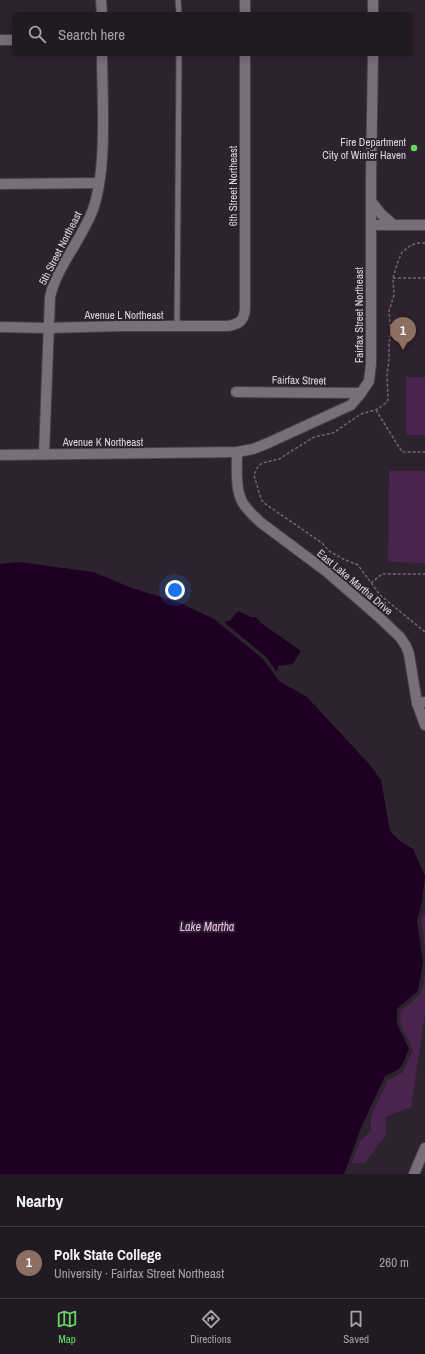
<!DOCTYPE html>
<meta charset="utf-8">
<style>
:root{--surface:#221a22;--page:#2a232a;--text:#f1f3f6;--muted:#a2a1a5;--line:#3f3840;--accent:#67d466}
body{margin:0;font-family:"Archivo Narrow",sans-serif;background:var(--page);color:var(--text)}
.you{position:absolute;left:175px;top:590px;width:14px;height:14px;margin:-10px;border:3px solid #fff;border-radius:50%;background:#1a73e8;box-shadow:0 0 0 6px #1a73e833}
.badge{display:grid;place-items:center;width:26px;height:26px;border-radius:50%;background:var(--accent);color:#fff;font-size:13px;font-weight:700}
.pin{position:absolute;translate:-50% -33px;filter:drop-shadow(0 1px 2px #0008)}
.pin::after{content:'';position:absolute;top:21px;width:14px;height:12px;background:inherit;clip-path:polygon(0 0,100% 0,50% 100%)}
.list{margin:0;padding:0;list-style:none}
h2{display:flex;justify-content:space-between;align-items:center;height:52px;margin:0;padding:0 16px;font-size:17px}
h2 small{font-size:13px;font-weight:400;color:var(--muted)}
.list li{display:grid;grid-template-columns:26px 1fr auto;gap:12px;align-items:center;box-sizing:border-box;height:72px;padding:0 16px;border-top:1px solid var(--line)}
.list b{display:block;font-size:15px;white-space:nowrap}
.list p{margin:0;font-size:13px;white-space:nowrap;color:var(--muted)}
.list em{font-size:13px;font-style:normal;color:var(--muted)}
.icon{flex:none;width:22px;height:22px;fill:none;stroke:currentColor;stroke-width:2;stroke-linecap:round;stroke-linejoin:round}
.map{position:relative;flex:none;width:425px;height:1174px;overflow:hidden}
.search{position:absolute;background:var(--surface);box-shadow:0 2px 10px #0003;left:12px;right:12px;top:12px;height:44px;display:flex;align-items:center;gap:10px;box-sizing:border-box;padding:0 14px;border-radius:4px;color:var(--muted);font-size:15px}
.sheet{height:124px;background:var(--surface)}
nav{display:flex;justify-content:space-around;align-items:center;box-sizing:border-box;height:56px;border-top:1px solid var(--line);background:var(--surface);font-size:11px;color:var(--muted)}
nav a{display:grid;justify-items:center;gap:2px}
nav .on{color:var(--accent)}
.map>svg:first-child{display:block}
.green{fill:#49254d}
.water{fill:#1e0023}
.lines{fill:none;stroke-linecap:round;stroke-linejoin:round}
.service-casing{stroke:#49414a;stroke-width:7}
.minor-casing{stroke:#49414a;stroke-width:12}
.tertiary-casing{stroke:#49414a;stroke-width:12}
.path{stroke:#706771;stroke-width:1.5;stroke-dasharray:3 2;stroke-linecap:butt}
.service{stroke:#7a6e7b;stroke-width:5}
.minor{stroke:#7a6e7b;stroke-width:10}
.tertiary{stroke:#7a6e7b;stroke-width:10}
.poi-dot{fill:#67d466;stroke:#2d232e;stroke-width:1.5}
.labels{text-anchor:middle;stroke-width:4;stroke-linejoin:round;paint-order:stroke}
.poi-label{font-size:11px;fill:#ddd6dd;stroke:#2d232e;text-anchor:end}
.street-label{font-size:11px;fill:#ddd6dd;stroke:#2d232e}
.water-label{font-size:12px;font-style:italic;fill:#f4bff9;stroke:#2d232e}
</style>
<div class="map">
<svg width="425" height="1174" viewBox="0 0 425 1174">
<rect width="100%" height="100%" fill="#2d232e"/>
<g class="green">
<rect x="406" y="377" width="19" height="58"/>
<path d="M 389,471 L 425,471 L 425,563 L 388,562 Z"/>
<path d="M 423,914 L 425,914 L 425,949 L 421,920 Z"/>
<path d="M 425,974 L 425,1014 L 411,1107 L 386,1117 L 386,1135 L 364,1164 L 363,1163 L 352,1163 L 360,1141 L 371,1131 L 371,1116 L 388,1080 L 402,1073 L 405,1068 L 413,1050 L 400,1023 L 401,1011 L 421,994 Z"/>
</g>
<g class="water">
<path d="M 19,562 L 93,572 L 132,588 L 180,603 L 214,619 L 263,659 L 279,681 L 307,697 L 371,766 L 381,780 L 390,831 L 400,841 L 413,849 L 425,876 L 422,902 L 417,920 L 423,962 L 418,991 L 397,1009 L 397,1024 L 409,1049 C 401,1068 404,1068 385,1076 L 361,1128 L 344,1174 L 0,1174 L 0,564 Z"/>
<path d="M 238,611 L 251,617 L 256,617 L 261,623 L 301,651 L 293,664 L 278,666 L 277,672 L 266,657 L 224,622 L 230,621 Z"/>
</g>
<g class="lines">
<defs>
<g id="service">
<path d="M 178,0 L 179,14"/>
<path d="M 177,326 L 179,54"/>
</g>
<g id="minor">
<path d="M 101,0 L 102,14"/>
<path d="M 245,0 L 245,14"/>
<path d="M 0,40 L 14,40"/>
<path d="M 0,184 L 99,183"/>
<path d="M 371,225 L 425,225"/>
<path d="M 0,327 L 48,328 L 123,326 L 228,326 C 239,324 244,321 245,309 L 245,54"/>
<path d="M 236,392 L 361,393"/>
<path d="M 44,454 L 50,297 C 57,266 80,242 92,212 C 108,170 102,100 102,54"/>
<path d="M 417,703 L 425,702"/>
</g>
<g id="tertiary">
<path d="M 373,14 L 373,0"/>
<path d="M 371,201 L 381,214 L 394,225"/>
<path d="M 237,452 C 237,467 235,491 243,503 C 247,510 254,516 260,522 L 327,572 L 380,618 L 400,637 L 406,646 L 409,654 L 417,703 L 425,725"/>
<path d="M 0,455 L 237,452 L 253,449 L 268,443 L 351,405 L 361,393 L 369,381 L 371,364 L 371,178 L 373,54"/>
<path d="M 414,1174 L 425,1148"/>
</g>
</defs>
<use href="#service" class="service-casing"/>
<use href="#minor" class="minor-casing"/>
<use href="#tertiary" class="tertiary-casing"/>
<g class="path">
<path d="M 425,243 L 417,243 L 410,246 L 402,252 L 397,264 L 393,278 L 394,295 L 389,311 L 391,333 L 389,343 L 389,360 L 387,375 L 388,398 L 387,402 L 378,409 L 361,414 L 333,433 L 314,437 L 279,459 L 262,463 L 257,468 L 254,475 L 261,499 L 264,503 L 322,543 L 329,551 L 343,559 L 358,565 L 380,595 L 425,632"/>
<path d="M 393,278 L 425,278"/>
<path d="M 376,410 L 402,452 L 425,452"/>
<path d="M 371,583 L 382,574 L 425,574"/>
</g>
<use href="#service" class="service"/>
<use href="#minor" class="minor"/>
<use href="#tertiary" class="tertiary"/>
</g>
<circle class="poi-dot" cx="414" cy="148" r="4"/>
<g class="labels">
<g class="poi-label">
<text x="406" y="146">Fire Department<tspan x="406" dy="13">City of Winter Haven</tspan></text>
</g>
<g class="street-label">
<text transform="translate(233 186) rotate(-90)" y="4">6th Street Northeast</text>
<text transform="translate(60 248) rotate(-63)" y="4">5th Street Northeast</text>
<text x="124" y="319">Avenue L Northeast</text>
<text transform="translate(359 315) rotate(-90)" y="4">Fairfax Street Northeast</text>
<text transform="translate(299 380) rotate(1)" y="4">Fairfax Street</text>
<text x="103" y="446">Avenue K Northeast</text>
<text transform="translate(355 582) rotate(40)" y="4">East Lake Martha Drive</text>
</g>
<g class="water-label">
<text x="207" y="931">Lake Martha</text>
</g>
</g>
</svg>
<div class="you"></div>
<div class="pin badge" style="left:403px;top:350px;background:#8d6e63">1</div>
<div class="search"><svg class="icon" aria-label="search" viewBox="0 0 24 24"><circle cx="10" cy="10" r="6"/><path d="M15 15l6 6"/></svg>Search here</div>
</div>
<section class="sheet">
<h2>Nearby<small></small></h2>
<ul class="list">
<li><span class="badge" style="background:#8d6e63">1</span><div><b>Polk State College</b><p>University · Fairfax Street Northeast</p></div><em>260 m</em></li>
</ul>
</section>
<nav>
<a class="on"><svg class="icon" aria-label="map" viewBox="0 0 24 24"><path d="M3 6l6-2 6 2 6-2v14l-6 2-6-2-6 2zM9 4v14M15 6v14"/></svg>Map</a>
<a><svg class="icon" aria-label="directions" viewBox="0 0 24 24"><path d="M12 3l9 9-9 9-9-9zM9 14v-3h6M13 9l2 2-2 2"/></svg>Directions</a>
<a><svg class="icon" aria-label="saved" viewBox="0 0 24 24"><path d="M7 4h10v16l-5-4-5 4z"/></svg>Saved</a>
</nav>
